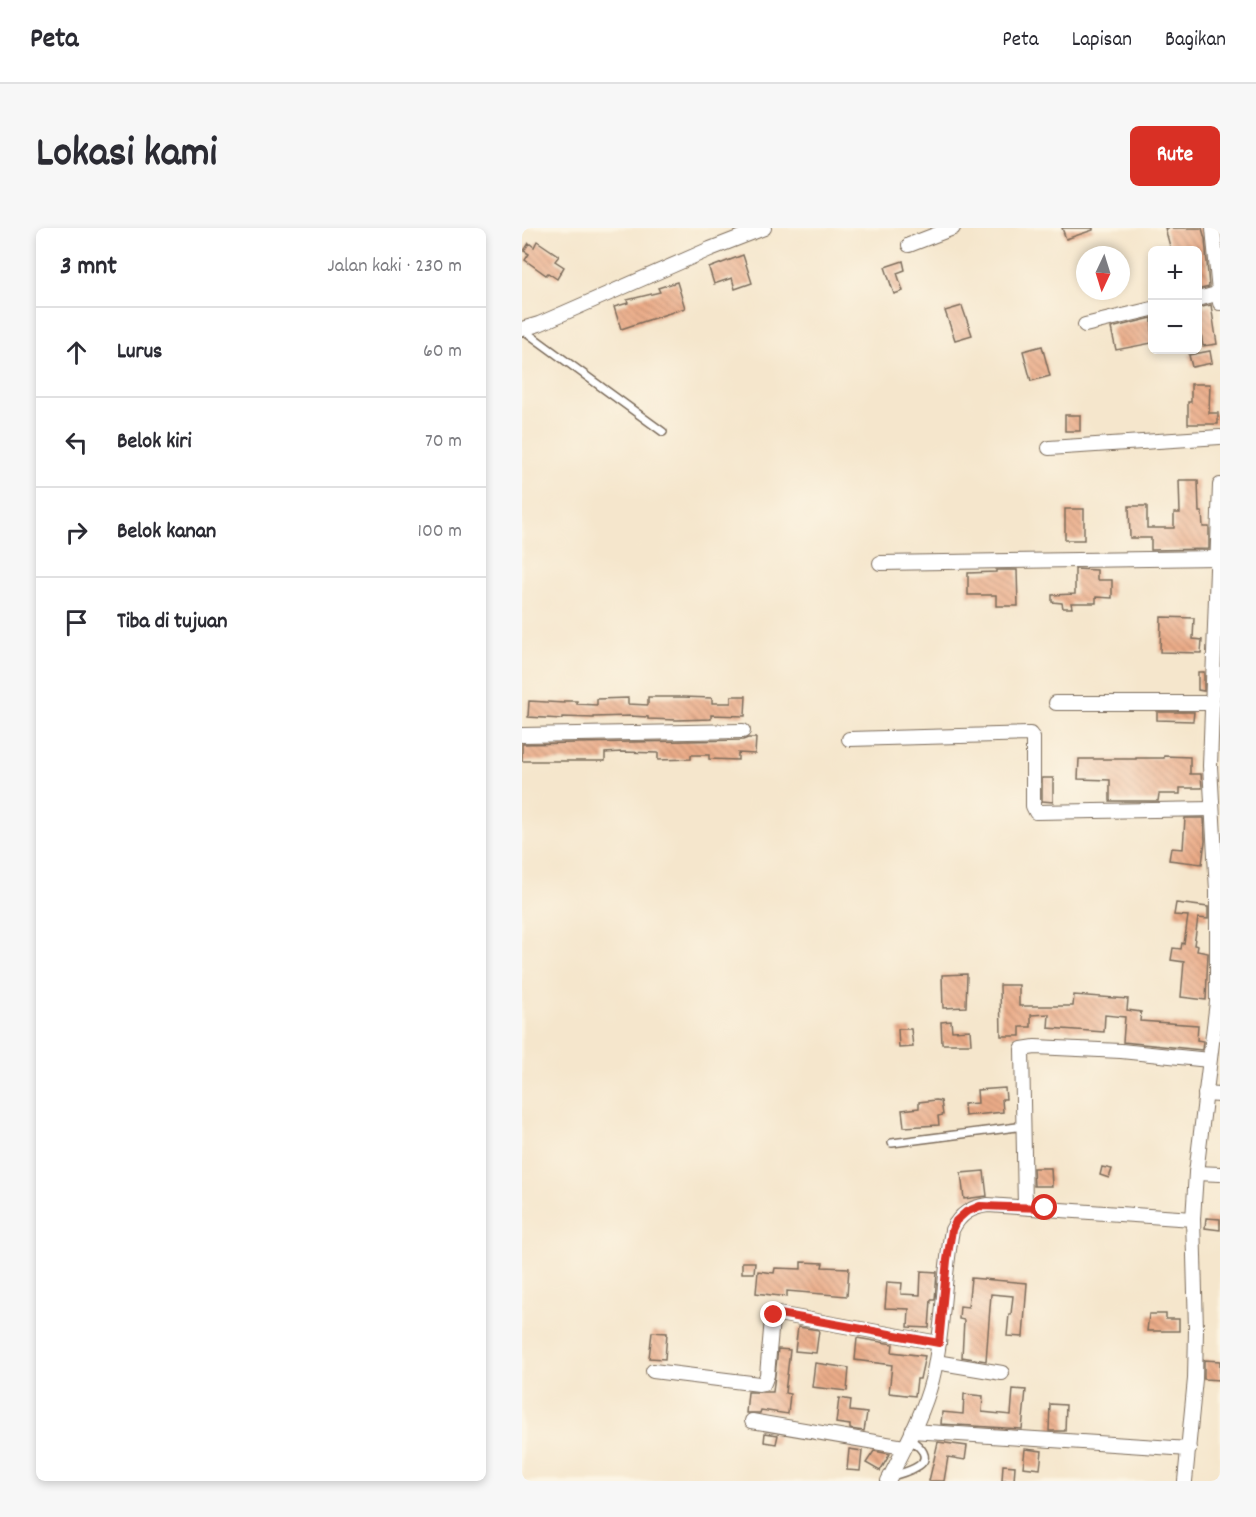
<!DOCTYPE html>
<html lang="id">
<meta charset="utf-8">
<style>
:root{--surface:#fff;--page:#f7f7f7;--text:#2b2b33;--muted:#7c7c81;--line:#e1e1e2;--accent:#d93025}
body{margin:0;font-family:Dekko,sans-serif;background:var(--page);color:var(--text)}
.controls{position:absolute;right:18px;top:18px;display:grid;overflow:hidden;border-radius:9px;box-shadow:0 3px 9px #0003}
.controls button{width:54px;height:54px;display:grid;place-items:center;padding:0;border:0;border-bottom:2px solid var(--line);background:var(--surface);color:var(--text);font:30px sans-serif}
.compass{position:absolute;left:554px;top:18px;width:54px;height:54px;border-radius:50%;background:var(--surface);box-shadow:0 3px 9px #0003;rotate:184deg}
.stop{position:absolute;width:18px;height:18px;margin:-14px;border:4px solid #d93025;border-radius:50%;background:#fff}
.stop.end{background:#d93025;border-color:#fff;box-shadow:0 2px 6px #0008}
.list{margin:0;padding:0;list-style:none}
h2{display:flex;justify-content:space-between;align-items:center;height:78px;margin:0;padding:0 24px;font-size:26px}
h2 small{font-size:20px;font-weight:400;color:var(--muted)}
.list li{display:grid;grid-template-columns:39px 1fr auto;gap:18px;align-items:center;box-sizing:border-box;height:90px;padding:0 24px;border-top:2px solid var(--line)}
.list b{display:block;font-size:22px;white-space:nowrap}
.list em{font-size:20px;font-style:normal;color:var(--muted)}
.icon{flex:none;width:33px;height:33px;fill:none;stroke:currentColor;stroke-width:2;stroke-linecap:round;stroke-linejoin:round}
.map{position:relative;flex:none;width:698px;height:1253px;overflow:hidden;border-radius:9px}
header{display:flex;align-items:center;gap:36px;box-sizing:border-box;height:84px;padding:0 30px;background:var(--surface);border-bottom:2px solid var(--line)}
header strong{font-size:28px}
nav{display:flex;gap:33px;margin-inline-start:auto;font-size:21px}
.intro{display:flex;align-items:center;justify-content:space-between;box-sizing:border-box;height:144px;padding:0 36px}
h1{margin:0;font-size:42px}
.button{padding:15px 27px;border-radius:9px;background:var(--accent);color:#fff;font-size:21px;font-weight:700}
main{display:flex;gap:36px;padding:0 36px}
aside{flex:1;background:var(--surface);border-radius:9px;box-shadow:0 3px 9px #0003}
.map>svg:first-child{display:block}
.building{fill:url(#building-back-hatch)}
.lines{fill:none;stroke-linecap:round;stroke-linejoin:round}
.service-casing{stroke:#7c6c5b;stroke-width:10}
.minor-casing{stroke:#7c6c5b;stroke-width:16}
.service{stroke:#fff;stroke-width:7}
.minor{stroke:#fff;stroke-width:14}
.route{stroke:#d93025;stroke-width:8}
</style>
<header>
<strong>Peta</strong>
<nav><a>Peta</a><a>Lapisan</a><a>Bagikan</a></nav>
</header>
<div class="intro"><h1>Lokasi kami</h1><a class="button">Rute</a></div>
<main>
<aside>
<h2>3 mnt<small>Jalan kaki · 230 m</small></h2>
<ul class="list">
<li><svg class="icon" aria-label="ahead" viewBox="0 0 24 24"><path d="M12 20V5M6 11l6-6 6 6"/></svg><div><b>Lurus</b></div><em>60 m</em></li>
<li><svg class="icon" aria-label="left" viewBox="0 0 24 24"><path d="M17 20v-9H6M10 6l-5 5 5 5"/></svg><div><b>Belok kiri</b></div><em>70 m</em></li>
<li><svg class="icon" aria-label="right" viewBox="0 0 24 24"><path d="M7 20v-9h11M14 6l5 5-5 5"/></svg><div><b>Belok kanan</b></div><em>100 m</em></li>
<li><svg class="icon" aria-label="arrive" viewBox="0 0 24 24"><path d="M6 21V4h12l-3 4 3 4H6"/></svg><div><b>Tiba di tujuan</b></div></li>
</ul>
</aside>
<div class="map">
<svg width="698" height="1253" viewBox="0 0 698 1253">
<defs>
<pattern id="building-back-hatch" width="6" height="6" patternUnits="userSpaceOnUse" patternTransform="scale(1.5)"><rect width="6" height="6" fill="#ebac88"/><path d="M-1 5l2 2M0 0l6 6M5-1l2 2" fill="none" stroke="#c08c6f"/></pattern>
</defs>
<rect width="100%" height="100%" fill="#fcf5e5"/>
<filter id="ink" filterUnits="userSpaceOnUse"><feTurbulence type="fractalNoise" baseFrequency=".0167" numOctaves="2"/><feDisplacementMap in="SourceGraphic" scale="12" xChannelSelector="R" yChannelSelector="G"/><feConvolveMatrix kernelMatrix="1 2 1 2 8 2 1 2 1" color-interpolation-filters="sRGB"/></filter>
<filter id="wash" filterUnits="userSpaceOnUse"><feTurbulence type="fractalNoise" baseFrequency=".008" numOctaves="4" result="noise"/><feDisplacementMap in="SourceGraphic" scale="24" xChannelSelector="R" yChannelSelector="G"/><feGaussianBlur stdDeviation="1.35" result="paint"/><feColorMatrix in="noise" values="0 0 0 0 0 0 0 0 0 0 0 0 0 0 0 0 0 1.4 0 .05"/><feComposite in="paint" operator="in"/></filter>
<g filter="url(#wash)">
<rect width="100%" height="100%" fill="#f5e6cc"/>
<g id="blocks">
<g class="building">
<path d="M 540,0 L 571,0 L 571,2 L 544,11 Z"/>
<path d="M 643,0 L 680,0 L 683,11 L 687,59 L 675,62 L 675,22 L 649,22 Z"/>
<path d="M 15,13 L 37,28 L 33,33 L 42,39 L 35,51 L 26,45 L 24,47 L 3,32 L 7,26 L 2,23 L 7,15 L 12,19 Z"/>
<path d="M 221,27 L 230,55 L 213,61 L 210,50 L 192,56 L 187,40 Z"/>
<path d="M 381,33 L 383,42 L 375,45 L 381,63 L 372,66 L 363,39 Z"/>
<path d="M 155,54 L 163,80 L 99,101 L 92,79 L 106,75 L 105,72 L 138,64 L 136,60 Z"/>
<path d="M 689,77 L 695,116 L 681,118 L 675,80 Z"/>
<path d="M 440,78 L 450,107 L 433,112 L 423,83 Z"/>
<path d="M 630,90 L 630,115 L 594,122 L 589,100 Z"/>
<path d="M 520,118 L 528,148 L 509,153 L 501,123 Z"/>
<path d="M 688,123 L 690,135 L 670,139 L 667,127 Z"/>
<path d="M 669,156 L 688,156 L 687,185 L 696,185 L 696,196 L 666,196 L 666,174 L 669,174 Z"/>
<rect x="543" y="187" width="15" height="16"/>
<path d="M 657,252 L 676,252 L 677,284 L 680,284 L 681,299 L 687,299 L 687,321 L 629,322 L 629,310 L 608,310 L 607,278 L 625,278 L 625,300 L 652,300 L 652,285 L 658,285 Z"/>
<rect x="543" y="281" width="19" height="31"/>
<path d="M 553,341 L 575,342 L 575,352 L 590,352 L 590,370 L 574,369 L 574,375 L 549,375 L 550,380 L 541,380 L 540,375 L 530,374 L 530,367 L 553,366 Z"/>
<path d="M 474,342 L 495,342 L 496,378 L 474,378 L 474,367 L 446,367 L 446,345 L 474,344 Z"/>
<path d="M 639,389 L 672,390 L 671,411 L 680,412 L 679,425 L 638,424 Z"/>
<path d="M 676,444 L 682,444 L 682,463 L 676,462 Z"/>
<path d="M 209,468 L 224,468 L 223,488 L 189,487 L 189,491 L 155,492 L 126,491 L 126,489 L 108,488 L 72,489 L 72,490 L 40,489 L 40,491 L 6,489 L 7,473 L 42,475 L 42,473 L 55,473 L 55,476 L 75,477 L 75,471 L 106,470 L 106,476 L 126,477 L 126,469 L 161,469 L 190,470 L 190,475 L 209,475 Z"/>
<path d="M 635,484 L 672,484 L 671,493 L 635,492 Z"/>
<path d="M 226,510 L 234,510 L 233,526 L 216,525 L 216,532 L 187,531 L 187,527 L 169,527 L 169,531 L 136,532 L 136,525 L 100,524 L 83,525 L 83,533 L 0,533 L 0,516 L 221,512 Z"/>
<path d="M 642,528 L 668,529 L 668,546 L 679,546 L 680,560 L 658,560 L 658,566 L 637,566 L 636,573 L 588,573 L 588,552 L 556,551 L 557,531 L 614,531 L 614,530 L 642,530 Z"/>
<path d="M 520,550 L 531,550 L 531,574 L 520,573 Z"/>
<path d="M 663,590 L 682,590 L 683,613 L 680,636 L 647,632 L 649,620 L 661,621 Z"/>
<path d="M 654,675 L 686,679 L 686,691 L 676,690 L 672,717 L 676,718 L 675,723 L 686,725 L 684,772 L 659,769 L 662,734 L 649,732 L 651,720 L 659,721 L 660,715 L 662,716 L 666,688 L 652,687 Z"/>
<path d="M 445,746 L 444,779 L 421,780 L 420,747 Z"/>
<path d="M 478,757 L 497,757 L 497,778 L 551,778 L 552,767 L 606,771 L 605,782 L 619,784 L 618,793 L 676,797 L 675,812 L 681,813 L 680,822 L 601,814 L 603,789 L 583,787 L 582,804 L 526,800 L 527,786 L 509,787 L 509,799 L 498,799 L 498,808 L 479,808 Z"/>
<path d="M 429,793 L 430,803 L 448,802 L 449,816 L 420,816 L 419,794 Z"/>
<path d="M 376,801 L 389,801 L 391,819 L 377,820 Z"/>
<path d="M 483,860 L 484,871 L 480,871 L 481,884 L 443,888 L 442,876 L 456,875 L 455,862 Z"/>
<path d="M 414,872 L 419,873 L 421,887 L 416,888 L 417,897 L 382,899 L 380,882 L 397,880 L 397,874 Z"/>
<path d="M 580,939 L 590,941 L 587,950 L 578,947 Z"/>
<path d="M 511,940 L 529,940 L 530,958 L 512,958 Z"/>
<path d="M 462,943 L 465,968 L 442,971 L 439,945 Z"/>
<path d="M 684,990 L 698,991 L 698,1002 L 683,1000 Z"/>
<path d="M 220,1034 L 233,1034 L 232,1045 L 220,1045 Z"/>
<path d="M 279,1034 L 301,1035 L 300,1039 L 327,1040 L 325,1068 L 265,1063 L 265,1069 L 234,1065 L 236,1043 L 252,1045 L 253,1040 L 279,1041 Z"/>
<path d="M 399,1043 L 415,1044 L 413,1072 L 409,1072 L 407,1100 L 386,1099 L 387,1081 L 363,1080 L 365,1054 L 380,1055 L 379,1066 L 398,1067 Z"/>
<path d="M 449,1050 L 505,1055 L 501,1109 L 485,1108 L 487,1086 L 489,1086 L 491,1068 L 469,1066 L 464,1133 L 440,1129 L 442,1092 L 437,1091 L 438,1078 L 446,1079 Z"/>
<path d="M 627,1086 L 644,1086 L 644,1091 L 657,1091 L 657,1103 L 625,1103 Z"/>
<path d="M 276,1099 L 297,1102 L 294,1125 L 273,1123 Z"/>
<path d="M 130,1104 L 145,1105 L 143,1131 L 127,1130 Z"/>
<path d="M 335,1110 L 371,1116 L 370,1124 L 403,1128 L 398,1151 L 395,1151 L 393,1168 L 367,1165 L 370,1137 L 333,1132 Z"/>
<path d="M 256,1121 L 268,1122 L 263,1165 L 268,1166 L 266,1186 L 239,1182 L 238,1185 L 224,1185 L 226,1164 L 251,1164 Z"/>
<path d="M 682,1132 L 698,1133 L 698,1152 L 682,1151 Z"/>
<path d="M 293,1135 L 327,1140 L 325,1163 L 290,1159 Z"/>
<path d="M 491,1161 L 504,1162 L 500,1201 L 419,1196 L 420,1184 L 441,1186 L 442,1166 L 461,1168 L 460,1184 L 489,1187 Z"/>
<path d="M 317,1170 L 329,1172 L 328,1183 L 345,1185 L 342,1203 L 328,1201 L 328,1197 L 314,1195 Z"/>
<path d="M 528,1176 L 544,1177 L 543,1203 L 527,1203 Z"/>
<path d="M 243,1205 L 256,1207 L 254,1216 L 242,1214 Z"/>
<path d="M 416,1214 L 445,1218 L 443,1232 L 426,1229 L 422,1253 L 407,1253 Z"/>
<path d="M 327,1221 L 340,1223 L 338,1243 L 325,1242 Z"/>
<path d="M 503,1221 L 520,1223 L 518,1241 L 501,1239 Z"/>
<path d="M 352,1223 L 368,1226 L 358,1243 L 344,1235 Z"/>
<path d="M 481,1237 L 493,1238 L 492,1253 L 480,1253 Z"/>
</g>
</g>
</g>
<g filter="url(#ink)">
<use href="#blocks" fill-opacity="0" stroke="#7c6c5b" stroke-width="1.5"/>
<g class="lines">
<defs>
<g id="service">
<path d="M 0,101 L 141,204"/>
<path d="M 370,915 L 503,898"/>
<path d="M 370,1248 C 396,1241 419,1232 386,1210"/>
</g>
<g id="minor">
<path d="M 691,0 L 698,75"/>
<path d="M 387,17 L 431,0"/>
<path d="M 676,71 L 698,65"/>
<path d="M 563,97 L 630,81"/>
<path d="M 0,101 L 17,96 L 188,21 L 242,0"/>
<path d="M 527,220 L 698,209"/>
<path d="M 358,335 L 696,330"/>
<path d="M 534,475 L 691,475"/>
<path d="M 0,507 L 221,503"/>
<path d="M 327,511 L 508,506 L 511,510 L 511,578 L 514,584 L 690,581"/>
<path d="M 683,866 L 698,867"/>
<path d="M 674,945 L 698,946"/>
<path d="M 503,979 L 500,821 L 513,819 L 599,823 L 687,832"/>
<path d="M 414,1134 L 480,1145"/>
<path d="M 131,1143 L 237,1156 L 242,1155 L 245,1147 L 250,1091 L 256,1086 L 417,1115"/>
<path d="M 230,1193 L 382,1219"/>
<path d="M 390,1203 L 667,1221"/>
<path d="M 366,1253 C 382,1221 401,1187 410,1152 C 422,1103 421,1051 430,1002 C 438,986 449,979 466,977 L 671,991"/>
<path d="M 663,1253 L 673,1151 L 674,1101 L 671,991 L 674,945 L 695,774 L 695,663 L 688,538 L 698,257"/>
</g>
</defs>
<use href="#service" class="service-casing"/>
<use href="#minor" class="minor-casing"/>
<use href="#service" class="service"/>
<use href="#minor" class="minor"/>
</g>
</g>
<g class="lines" filter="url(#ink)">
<path class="route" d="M 252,1087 L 258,1086 L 417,1115 L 425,1032 L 430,1002 L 434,993 L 444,984 L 458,978 L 523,980"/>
</g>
</svg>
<div class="controls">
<button>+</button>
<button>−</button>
</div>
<svg class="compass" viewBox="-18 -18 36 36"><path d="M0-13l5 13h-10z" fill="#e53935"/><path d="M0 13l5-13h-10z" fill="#7c7c81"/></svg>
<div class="stop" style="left:523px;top:980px"></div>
<div class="stop end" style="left:252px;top:1087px"></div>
</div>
</main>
